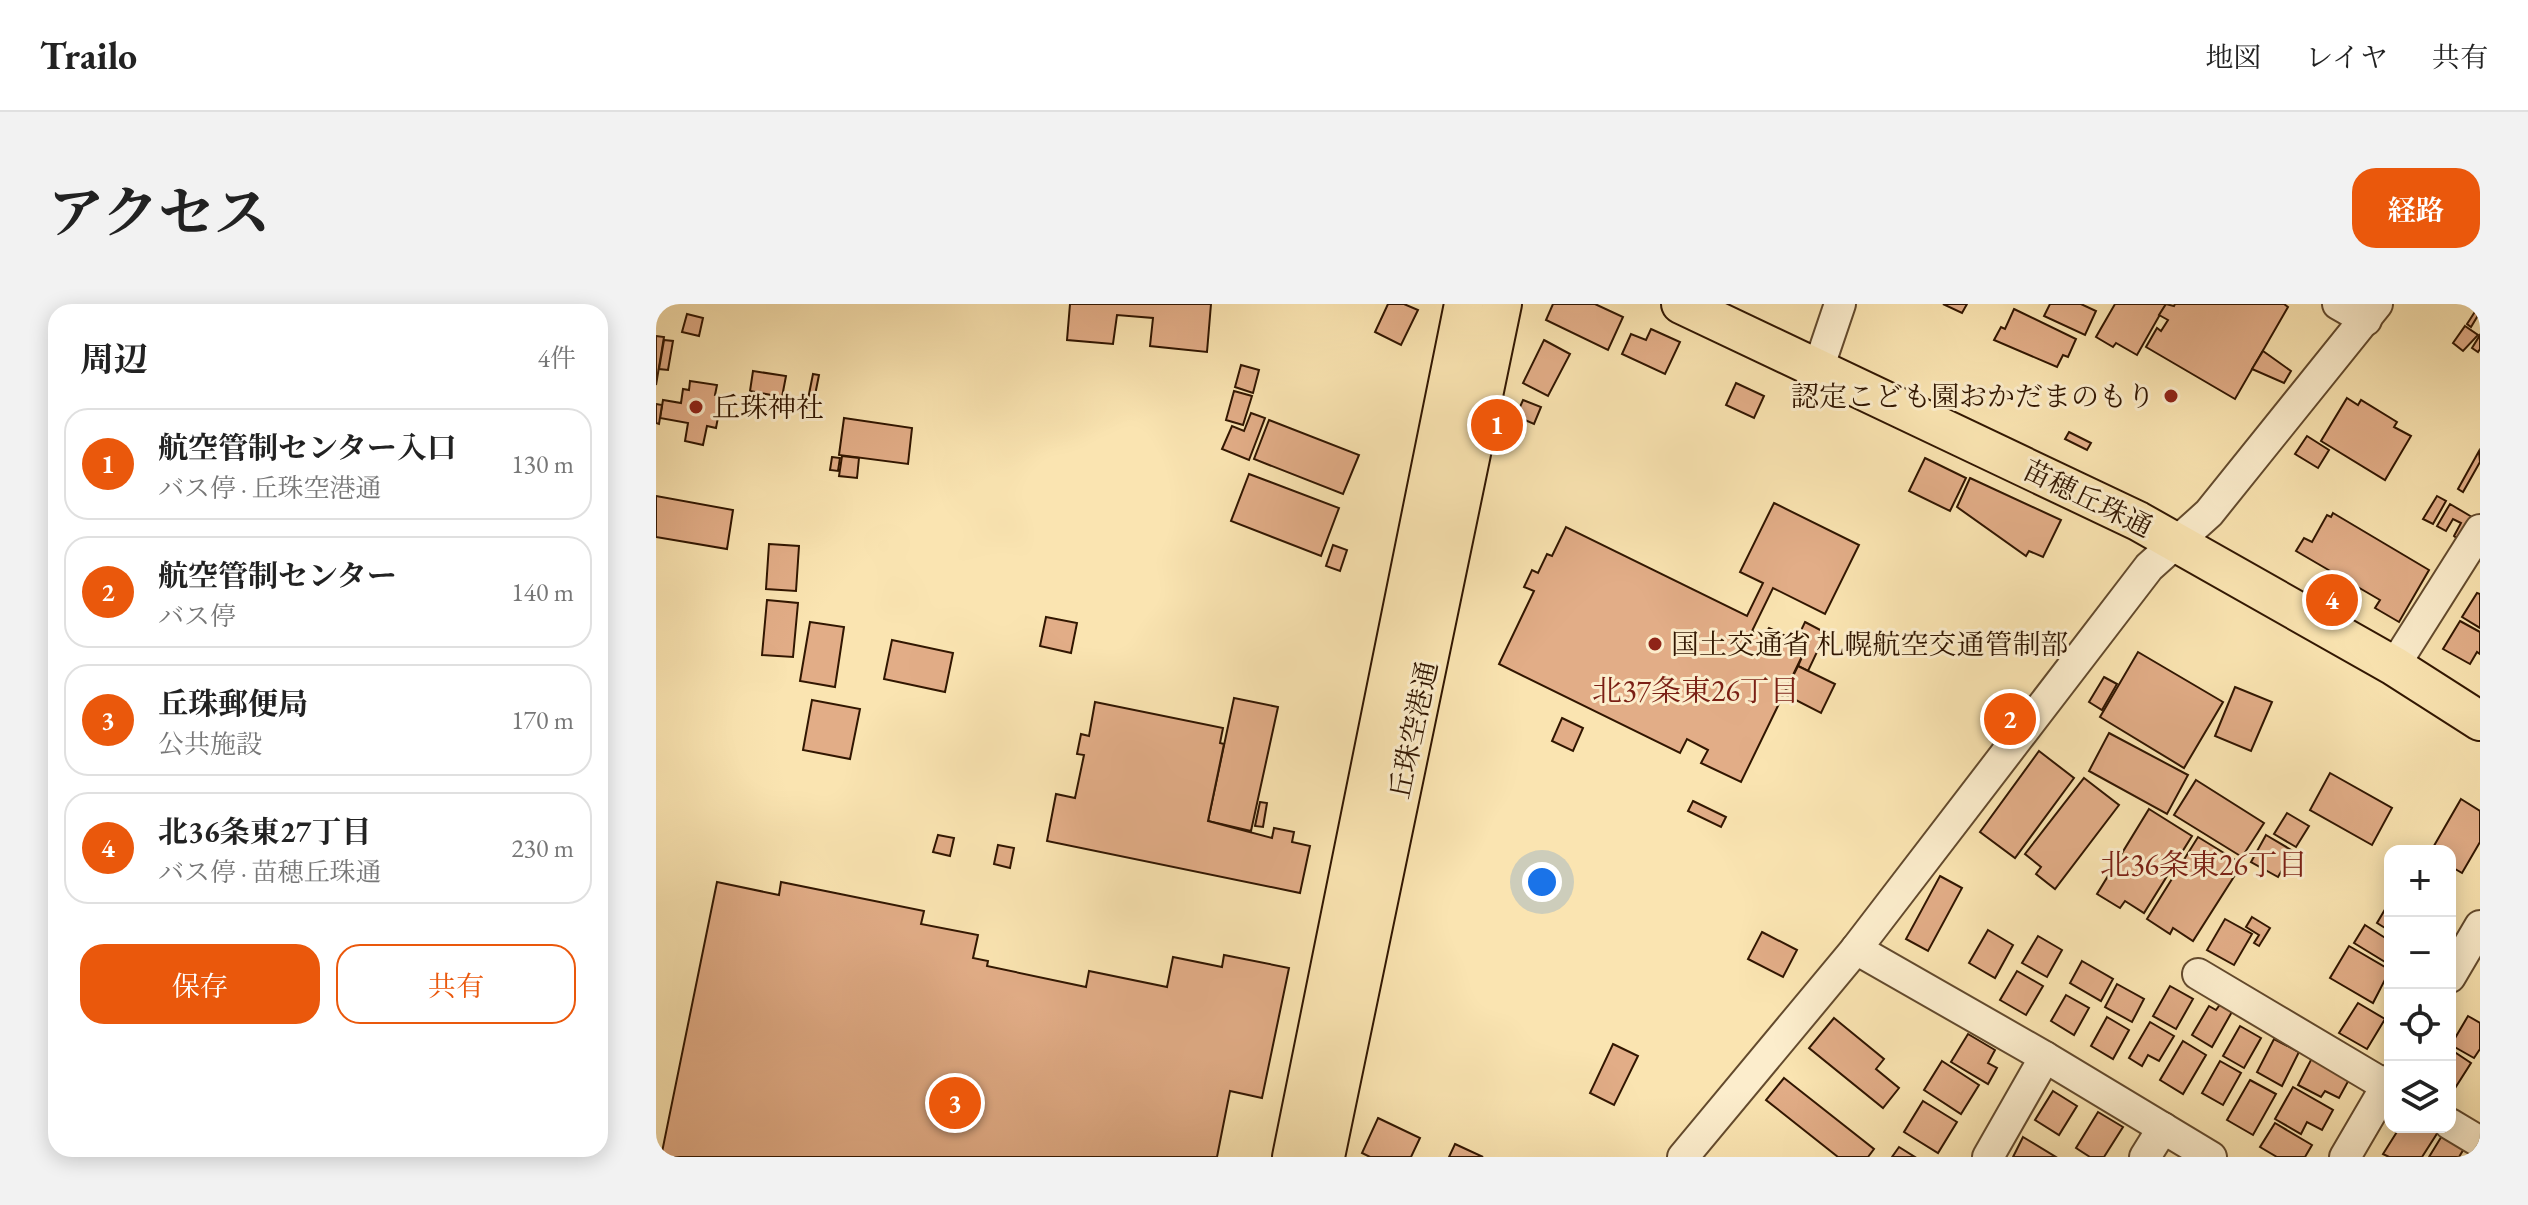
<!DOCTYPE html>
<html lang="ja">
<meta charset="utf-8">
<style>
:root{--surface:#fff;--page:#f2f2f2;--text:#222;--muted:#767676;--line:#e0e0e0;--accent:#ea580c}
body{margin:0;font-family:"EB Garamond","Noto Serif JP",serif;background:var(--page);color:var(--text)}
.controls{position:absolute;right:24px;bottom:24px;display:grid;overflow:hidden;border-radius:16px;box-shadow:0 4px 20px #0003}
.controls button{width:72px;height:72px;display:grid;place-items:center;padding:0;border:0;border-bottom:2px solid var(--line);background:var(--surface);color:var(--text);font:40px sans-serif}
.you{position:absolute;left:886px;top:578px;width:28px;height:28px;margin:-20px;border:6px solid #fff;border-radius:50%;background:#1a73e8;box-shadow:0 0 0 12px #1a73e833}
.badge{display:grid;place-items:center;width:52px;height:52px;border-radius:50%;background:var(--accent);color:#fff;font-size:26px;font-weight:700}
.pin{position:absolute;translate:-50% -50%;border:4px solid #fff;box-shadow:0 2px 8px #0006}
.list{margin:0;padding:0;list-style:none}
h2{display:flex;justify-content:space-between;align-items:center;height:104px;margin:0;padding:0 32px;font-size:34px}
h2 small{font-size:26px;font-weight:400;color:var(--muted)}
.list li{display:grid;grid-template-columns:52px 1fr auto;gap:24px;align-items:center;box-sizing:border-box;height:112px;margin:0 16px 16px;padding:0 16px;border:2px solid var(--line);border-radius:24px}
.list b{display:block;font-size:30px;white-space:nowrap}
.list p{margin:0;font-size:26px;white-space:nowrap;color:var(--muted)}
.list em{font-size:26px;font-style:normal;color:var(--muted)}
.actions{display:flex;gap:16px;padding:24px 32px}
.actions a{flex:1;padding:18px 0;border:2px solid var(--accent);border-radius:24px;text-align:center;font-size:28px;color:var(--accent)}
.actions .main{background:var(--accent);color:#fff}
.icon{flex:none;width:44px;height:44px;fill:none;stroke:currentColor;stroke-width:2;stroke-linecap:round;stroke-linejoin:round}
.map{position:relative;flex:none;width:1824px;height:853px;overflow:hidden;border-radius:24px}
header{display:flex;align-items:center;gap:48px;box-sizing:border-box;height:112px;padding:0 40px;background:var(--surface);border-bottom:2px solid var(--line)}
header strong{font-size:38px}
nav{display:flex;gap:44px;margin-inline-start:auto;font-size:28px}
.intro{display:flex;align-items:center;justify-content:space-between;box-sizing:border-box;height:192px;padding:0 48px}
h1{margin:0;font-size:56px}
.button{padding:20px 36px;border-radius:24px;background:var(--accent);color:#fff;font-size:28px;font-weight:700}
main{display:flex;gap:48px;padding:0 48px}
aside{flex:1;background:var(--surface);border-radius:24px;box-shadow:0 4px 20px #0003}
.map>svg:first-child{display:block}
.building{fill:#e2ad87;stroke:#311601;stroke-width:2}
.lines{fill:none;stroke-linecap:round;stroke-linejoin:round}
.minor-casing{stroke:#634a2d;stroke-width:34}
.major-casing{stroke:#311601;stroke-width:42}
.minor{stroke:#fcedcc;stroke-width:30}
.major{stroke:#fae4b1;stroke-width:38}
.poi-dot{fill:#8f2418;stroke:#fcedcc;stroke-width:3}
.labels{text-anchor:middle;stroke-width:6;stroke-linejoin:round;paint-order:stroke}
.poi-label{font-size:28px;fill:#311601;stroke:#fcedcc;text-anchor:start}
.street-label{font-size:28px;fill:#311601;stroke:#fcedcc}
.neighbourhood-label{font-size:30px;fill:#7a1f14;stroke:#fcedcc}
</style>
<header>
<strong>Trailo</strong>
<nav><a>地図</a><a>レイヤ</a><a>共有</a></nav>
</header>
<div class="intro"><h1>アクセス</h1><a class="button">経路</a></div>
<main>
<aside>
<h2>周辺<small>4件</small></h2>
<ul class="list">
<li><span class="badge">1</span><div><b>航空管制センター入口</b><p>バス停 · 丘珠空港通</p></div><em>130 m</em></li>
<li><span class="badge">2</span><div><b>航空管制センター</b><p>バス停</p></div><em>140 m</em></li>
<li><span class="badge">3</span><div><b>丘珠郵便局</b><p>公共施設</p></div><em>170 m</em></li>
<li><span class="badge">4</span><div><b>北36条東27丁目</b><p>バス停 · 苗穂丘珠通</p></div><em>230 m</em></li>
</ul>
<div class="actions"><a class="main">保存</a><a>共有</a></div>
</aside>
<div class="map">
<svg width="1824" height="853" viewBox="0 0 1824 853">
<rect width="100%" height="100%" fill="#fae4b1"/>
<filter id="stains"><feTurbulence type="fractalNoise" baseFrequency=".0025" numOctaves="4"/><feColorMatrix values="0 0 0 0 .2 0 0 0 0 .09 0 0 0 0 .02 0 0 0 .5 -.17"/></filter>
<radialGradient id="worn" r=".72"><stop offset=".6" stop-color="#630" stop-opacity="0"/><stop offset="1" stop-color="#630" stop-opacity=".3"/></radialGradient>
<g class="building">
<path d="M 414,0 L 555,0 L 551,48 L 494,42 L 497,14 L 461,11 L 457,40 L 411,36 Z"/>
<path d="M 732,0 L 748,0 L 762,6 L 745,41 L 719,28 Z"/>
<path d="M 897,0 L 939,0 L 967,13 L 952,46 L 890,16 Z"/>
<path d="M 1287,0 L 1311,0 L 1306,9 Z"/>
<path d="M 1394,0 L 1425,0 L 1440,7 L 1429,31 L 1388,12 Z"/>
<path d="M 1459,0 L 1510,0 L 1481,51 L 1460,39 L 1457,43 L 1440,33 Z"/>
<path d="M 1510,0 L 1518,2 L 1519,0 L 1628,0 L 1632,3 L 1579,95 L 1490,43 L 1501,24 L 1505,27 L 1512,16 L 1503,11 Z"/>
<path d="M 1824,0 L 1824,8 L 1815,23 L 1811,20 Z"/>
<path d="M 1358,5 L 1420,35 L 1412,53 L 1407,51 L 1401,63 L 1338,36 L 1345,23 L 1349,25 Z"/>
<path d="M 31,10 L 47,14 L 43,32 L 26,28 Z"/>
<path d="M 1809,22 L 1822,31 L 1807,47 L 1797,39 Z"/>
<path d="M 995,25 L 1024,38 L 1009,70 L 966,50 L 975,30 L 990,36 Z"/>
<path d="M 1824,31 L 1824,45 L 1822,48 L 1816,44 Z"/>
<path d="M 0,32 L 8,33 L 0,81 Z"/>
<path d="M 8,36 L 17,37 L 12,66 L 3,65 Z"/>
<path d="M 888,36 L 914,50 L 892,92 L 867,79 Z"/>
<path d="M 1607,47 L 1635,67 L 1628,79 L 1596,65 Z"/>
<path d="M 585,61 L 603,66 L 597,89 L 579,83 Z"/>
<path d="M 97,67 L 130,72 L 126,93 L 94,87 Z"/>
<path d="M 157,70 L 163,71 L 156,106 L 150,105 Z"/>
<path d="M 34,77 L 61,81 L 59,91 L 66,92 L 60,124 L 51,122 L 47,141 L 29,137 L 32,119 L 4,114 L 7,96 L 25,99 L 27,85 L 33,86 Z"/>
<path d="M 1080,79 L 1108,92 L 1098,114 L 1070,101 Z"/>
<path d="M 578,87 L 596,92 L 587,121 L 570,116 Z"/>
<path d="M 1691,94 L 1702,101 L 1705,96 L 1741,118 L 1738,123 L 1755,132 L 1729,176 L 1665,137 Z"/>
<path d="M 867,96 L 885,103 L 878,120 L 860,112 Z"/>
<path d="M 0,100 L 6,101 L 3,120 L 0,119 Z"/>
<path d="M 595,109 L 609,114 L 593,156 L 566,145 L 576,122 L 588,127 Z"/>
<path d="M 188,114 L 256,124 L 252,160 L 183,151 Z"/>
<path d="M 613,116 L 703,151 L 687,190 L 598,155 Z"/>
<path d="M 1413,128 L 1435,139 L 1431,146 L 1409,135 Z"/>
<path d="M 1651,132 L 1673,146 L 1662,164 L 1639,150 Z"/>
<path d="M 1823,147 L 1824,158 L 1807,188 L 1802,185 Z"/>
<path d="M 186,152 L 203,154 L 201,174 L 183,172 Z"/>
<path d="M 176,153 L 184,154 L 182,167 L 174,166 Z"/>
<path d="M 1269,154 L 1310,174 L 1294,207 L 1253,187 Z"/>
<path d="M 593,170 L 683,204 L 665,252 L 575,217 Z"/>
<path d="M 1314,174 L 1405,216 L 1387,253 L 1373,247 L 1370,252 L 1301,203 Z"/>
<path d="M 0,192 L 77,206 L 71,245 L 0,233 Z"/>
<path d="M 1781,192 L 1790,197 L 1777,220 L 1767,215 Z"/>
<path d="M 1118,199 L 1203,241 L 1169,310 L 1117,284 L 1096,327 L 1108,333 L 1113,324 L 1151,342 L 1085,478 L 1045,459 L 1052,446 L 1031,435 L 1024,449 L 843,360 L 878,287 L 868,283 L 876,266 L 882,269 L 891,250 L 896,252 L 910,223 L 1091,312 L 1107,279 L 1084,268 Z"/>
<path d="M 1794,200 L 1816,213 L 1803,236 L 1798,232 L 1805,219 L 1797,215 L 1790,227 L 1781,222 Z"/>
<path d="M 1677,209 L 1773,266 L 1743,318 L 1719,304 L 1724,296 L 1640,247 L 1648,234 L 1656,238 L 1671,211 L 1675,213 Z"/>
<path d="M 113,240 L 143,242 L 140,287 L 110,285 Z"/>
<path d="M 677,241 L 691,246 L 684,267 L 670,262 Z"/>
<path d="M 1821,289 L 1824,290 L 1824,324 L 1806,313 Z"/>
<path d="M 111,296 L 142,299 L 137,353 L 106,351 Z"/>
<path d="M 390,313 L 421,319 L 415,349 L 384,342 Z"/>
<path d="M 1804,317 L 1824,328 L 1824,350 L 1821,348 L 1814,360 L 1787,345 Z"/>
<path d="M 154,318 L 188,323 L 179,383 L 144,377 Z"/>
<path d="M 1149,318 L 1170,329 L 1152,367 L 1142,362 L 1151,342 L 1140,337 Z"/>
<path d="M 236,336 L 297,349 L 289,388 L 228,375 Z"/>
<path d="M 1482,348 L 1567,398 L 1528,464 L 1444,413 Z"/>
<path d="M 1142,362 L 1179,380 L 1165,409 L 1128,390 Z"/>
<path d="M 1448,373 L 1461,380 L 1446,406 L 1433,398 Z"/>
<path d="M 1579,383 L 1616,398 L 1595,447 L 1559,432 Z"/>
<path d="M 578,394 L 622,403 L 595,527 L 552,517 Z"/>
<path d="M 156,396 L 204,405 L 194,455 L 147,446 Z"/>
<path d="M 439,398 L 567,424 L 564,439 L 568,440 L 552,517 L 616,534 L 618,524 L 638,528 L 636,538 L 654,542 L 644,589 L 391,537 L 400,490 L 419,494 L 428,451 L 421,450 L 425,430 L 433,432 Z"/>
<path d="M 906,414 L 927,424 L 917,447 L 896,437 Z"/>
<path d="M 1453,429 L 1532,471 L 1511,510 L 1433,467 Z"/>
<path d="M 1383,447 L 1418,474 L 1359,554 L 1324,528 Z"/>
<path d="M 1674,469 L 1736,504 L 1716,541 L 1654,506 Z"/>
<path d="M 1428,474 L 1463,501 L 1399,585 L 1380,570 L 1385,563 L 1369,550 Z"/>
<path d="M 1540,476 L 1608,519 L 1586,553 L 1518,511 Z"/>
<path d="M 1805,495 L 1824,507 L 1824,538 L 1806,569 L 1794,562 L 1794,547 L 1775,547 Z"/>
<path d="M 1037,497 L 1070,513 L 1065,523 L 1032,507 Z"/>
<path d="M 604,498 L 611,499 L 607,523 L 599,522 Z"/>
<path d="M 1493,505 L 1536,532 L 1488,609 L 1469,597 L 1464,604 L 1441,590 Z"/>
<path d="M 1631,509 L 1653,522 L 1640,543 L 1618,530 Z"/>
<path d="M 282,531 L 298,534 L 294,552 L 277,548 Z"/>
<path d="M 1610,531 L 1637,547 L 1622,573 L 1595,558 Z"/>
<path d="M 1542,533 L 1586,560 L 1537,637 L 1517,624 L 1514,630 L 1491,615 Z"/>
<path d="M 342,541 L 358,544 L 354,564 L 338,560 Z"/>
<path d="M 1284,572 L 1306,584 L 1272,647 L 1250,635 Z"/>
<path d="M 61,578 L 123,591 L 125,578 L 268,607 L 265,620 L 322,631 L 317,654 L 332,657 L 331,662 L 430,683 L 433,667 L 511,683 L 517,653 L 566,663 L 568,651 L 633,664 L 606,794 L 574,787 L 561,853 L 5,853 Z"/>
<path d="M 1734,597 L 1734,627 L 1721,619 Z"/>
<path d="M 1596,613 L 1614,624 L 1603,642 L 1598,639 L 1603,631 L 1590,623 Z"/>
<path d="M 1569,615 L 1596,630 L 1578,661 L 1551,646 Z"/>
<path d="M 1709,621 L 1734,637 L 1734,661 L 1698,639 Z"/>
<path d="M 1332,626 L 1357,641 L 1339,674 L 1313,659 Z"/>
<path d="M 1106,628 L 1141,646 L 1127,673 L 1092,655 Z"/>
<path d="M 1382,632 L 1406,646 L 1391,673 L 1366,659 Z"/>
<path d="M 1693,642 L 1734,666 L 1717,699 L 1674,674 Z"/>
<path d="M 1426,657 L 1457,675 L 1445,697 L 1414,679 Z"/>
<path d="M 1361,667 L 1387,682 L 1370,711 L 1344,696 Z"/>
<path d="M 1461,680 L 1488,695 L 1476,718 L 1449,703 Z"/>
<path d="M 1514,682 L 1537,695 L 1520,725 L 1497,712 Z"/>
<path d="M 1410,691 L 1433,704 L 1418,731 L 1395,717 Z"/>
<path d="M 1565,699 L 1577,706 L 1556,743 L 1536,731 L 1553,702 L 1560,706 Z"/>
<path d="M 1702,699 L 1729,715 L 1711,745 L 1683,729 Z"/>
<path d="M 1812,712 L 1824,719 L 1824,745 L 1818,754 L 1795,741 Z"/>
<path d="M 1451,713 L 1473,726 L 1457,755 L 1435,742 Z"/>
<path d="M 1178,714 L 1228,755 L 1220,765 L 1243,784 L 1227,804 L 1153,744 Z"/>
<path d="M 1494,718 L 1518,732 L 1503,757 L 1492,751 L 1486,762 L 1473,754 Z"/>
<path d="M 1584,722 L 1605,734 L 1588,764 L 1567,752 Z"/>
<path d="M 1312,730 L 1339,746 L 1332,759 L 1341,764 L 1332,780 L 1295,758 Z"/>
<path d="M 1618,735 L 1643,748 L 1626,782 L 1601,768 Z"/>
<path d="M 1527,737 L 1550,751 L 1527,790 L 1504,776 Z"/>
<path d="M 957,740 L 982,752 L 958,801 L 934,789 Z"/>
<path d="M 1794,745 L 1815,759 L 1794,792 Z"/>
<path d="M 1657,752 L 1695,772 L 1683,794 L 1669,787 L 1665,793 L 1642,781 Z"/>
<path d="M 1286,757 L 1323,781 L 1305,810 L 1268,786 Z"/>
<path d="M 1564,757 L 1585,769 L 1567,801 L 1546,789 Z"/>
<path d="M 1128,774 L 1218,845 L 1212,853 L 1182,853 L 1110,796 Z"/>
<path d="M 1594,776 L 1620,790 L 1597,831 L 1571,816 Z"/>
<path d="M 1637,783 L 1677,806 L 1666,826 L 1651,818 L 1645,830 L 1619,815 Z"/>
<path d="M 1397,787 L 1421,802 L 1403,831 L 1379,816 Z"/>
<path d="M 1267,797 L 1301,818 L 1282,849 L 1248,828 Z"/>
<path d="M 1442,808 L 1467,823 L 1448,853 L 1434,853 L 1420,844 Z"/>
<path d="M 722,814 L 764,834 L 755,853 L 714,853 L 706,849 Z"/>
<path d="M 1619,819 L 1656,841 L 1649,853 L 1621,853 L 1604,843 Z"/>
<path d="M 1744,823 L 1774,823 L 1782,828 L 1766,853 L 1733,853 L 1727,850 Z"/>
<path d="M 1787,830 L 1809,843 L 1803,853 L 1773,853 Z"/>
<path d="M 1367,833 L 1400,853 L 1357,853 Z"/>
<path d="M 799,840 L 827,853 L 793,853 Z"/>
<path d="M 1243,843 L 1259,853 L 1236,853 Z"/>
</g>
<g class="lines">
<defs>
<g id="minor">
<path d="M 1682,0 L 1710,16"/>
<path d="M 1162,65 L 1184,0"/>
<path d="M 1738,362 L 1824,226"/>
<path d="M 1200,645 L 1389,753 L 1555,853"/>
<path d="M 1542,670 L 1734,784"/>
<path d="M 1794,673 L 1824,622"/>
<path d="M 1794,820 L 1824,838"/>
<path d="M 1027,853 L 1200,645 L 1493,263 L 1553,209 L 1721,0"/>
<path d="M 1332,853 L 1389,753"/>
<path d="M 1489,853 L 1507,824"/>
<path d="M 1689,853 L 1734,776"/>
</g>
<g id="major">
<path d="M 1025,0 L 1482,217 L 1738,362 L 1824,417"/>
<path d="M 636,853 L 808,0"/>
<path d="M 669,853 L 846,0"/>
</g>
</defs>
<use href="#minor" class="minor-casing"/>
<use href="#major" class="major-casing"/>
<use href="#minor" class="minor"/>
<use href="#major" class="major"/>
</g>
<g class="poi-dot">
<circle cx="1515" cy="92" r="8"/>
<circle cx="40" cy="103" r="8"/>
<circle cx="999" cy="340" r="8"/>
</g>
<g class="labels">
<g class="poi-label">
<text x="1499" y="102" text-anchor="end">認定こども園おかだまのもり</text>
<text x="56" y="113">丘珠神社</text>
<text x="1015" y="350">国土交通省 札幌航空交通管制部</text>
</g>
<g class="street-label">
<text transform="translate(1432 194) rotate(26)" y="10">苗穂丘珠通</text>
<text transform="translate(757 426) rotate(-78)" y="10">丘珠空港通</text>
</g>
<g class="neighbourhood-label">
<text x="1040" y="397">北37条東26丁目</text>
<text x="1548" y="571">北36条東26丁目</text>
</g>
</g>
<rect width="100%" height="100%" filter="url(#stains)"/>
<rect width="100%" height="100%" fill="url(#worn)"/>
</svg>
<div class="controls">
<button>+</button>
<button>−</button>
<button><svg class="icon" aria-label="locate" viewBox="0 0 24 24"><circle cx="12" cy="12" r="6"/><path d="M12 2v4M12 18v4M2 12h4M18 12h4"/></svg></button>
<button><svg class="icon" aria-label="layers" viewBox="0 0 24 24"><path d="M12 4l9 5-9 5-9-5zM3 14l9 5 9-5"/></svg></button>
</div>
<div class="you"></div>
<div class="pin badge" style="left:841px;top:121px">1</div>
<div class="pin badge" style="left:1354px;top:415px">2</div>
<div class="pin badge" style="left:299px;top:799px">3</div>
<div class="pin badge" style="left:1676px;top:296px">4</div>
</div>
</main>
